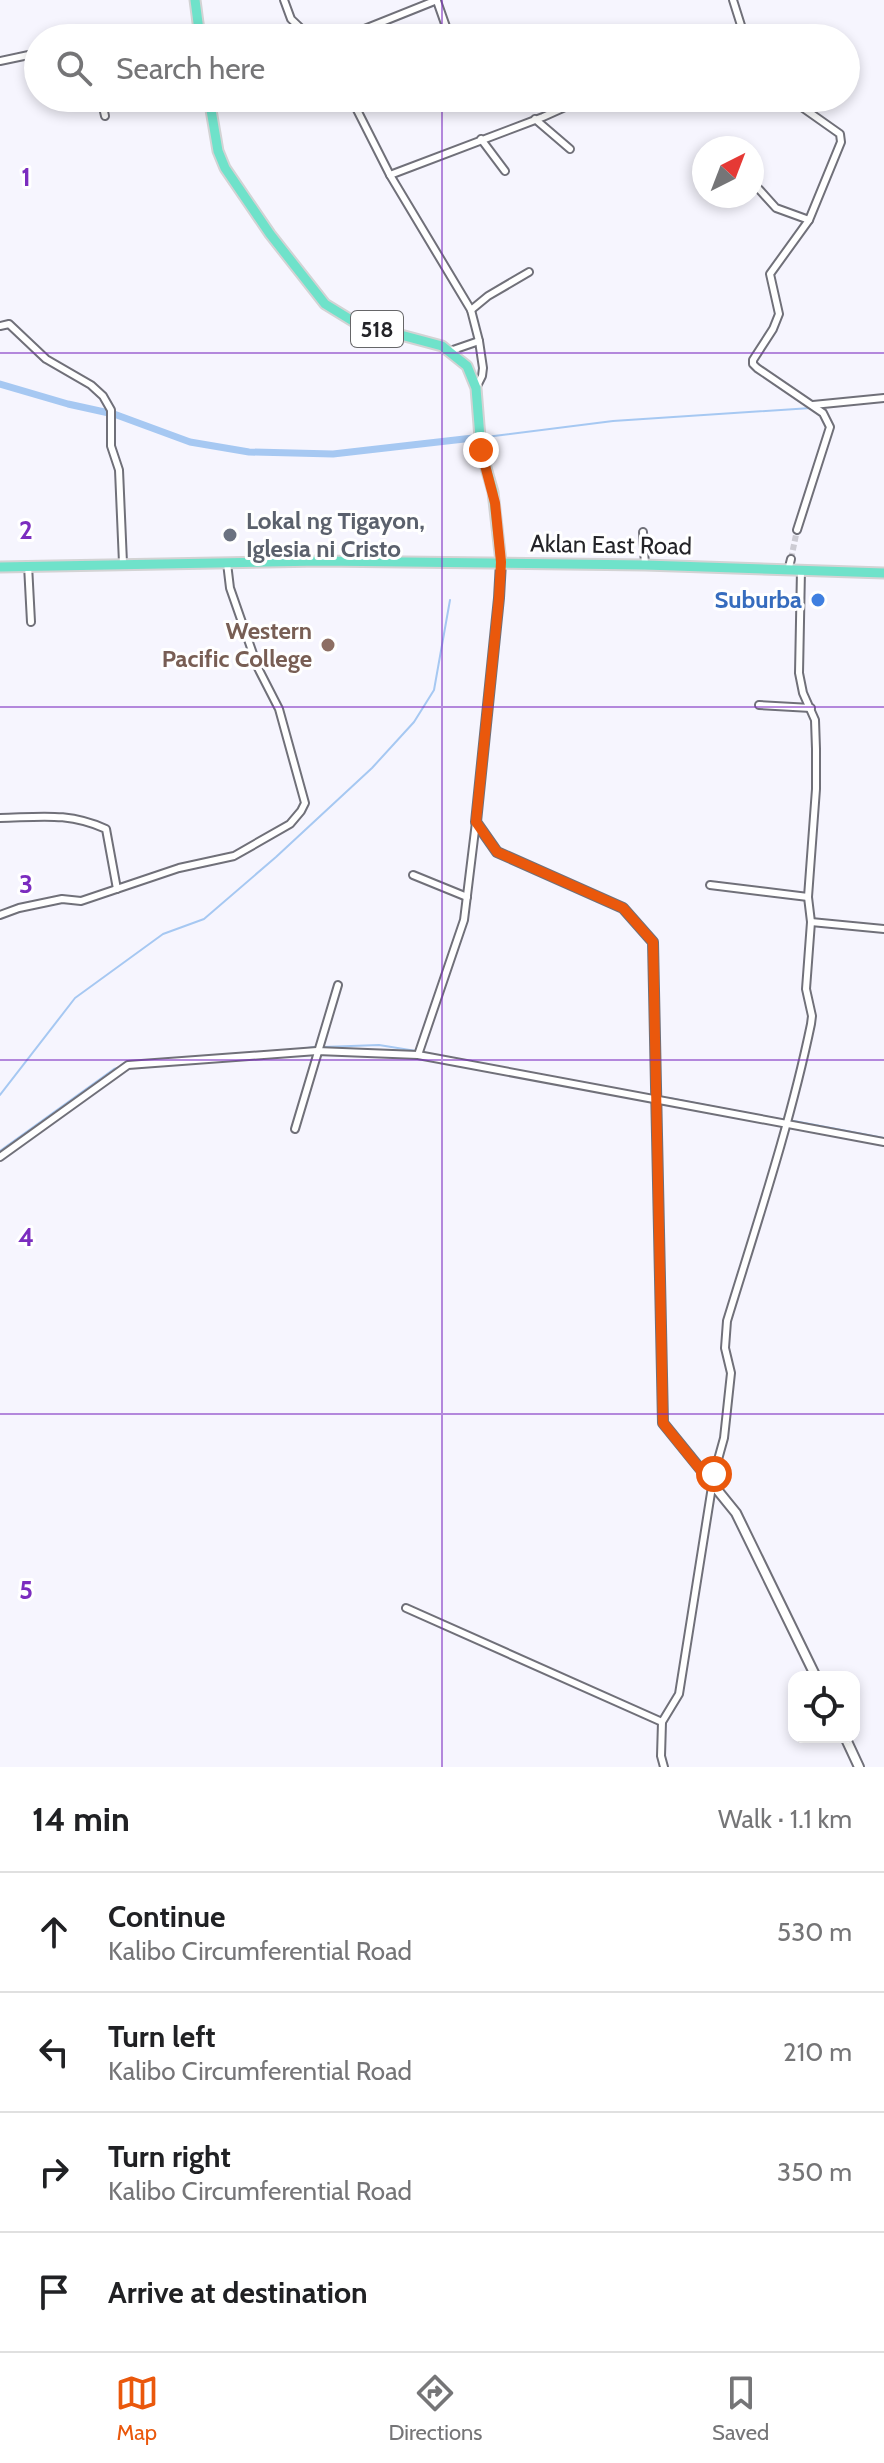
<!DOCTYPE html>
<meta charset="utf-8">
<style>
:root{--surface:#fff;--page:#f6f6f6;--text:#202124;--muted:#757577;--line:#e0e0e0;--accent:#ea580c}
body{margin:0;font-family:Cabin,sans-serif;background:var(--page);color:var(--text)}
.controls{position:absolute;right:24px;bottom:24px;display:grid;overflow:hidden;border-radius:16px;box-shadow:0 4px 12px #0003}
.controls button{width:72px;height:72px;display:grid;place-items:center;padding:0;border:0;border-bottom:2px solid var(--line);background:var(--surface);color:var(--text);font:40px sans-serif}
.compass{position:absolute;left:692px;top:136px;width:72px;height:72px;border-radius:50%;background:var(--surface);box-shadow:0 4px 12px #0003;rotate:42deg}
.stop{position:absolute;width:24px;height:24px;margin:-18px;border:6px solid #ea580c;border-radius:50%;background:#fff}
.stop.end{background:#ea580c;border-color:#fff;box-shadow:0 2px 8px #0008}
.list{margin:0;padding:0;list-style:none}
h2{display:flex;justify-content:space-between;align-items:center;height:104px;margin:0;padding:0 32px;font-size:34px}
h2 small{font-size:26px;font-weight:400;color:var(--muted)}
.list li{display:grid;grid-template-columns:52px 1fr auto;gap:24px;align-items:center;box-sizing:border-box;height:120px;padding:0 32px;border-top:2px solid var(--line)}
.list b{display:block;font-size:30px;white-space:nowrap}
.list p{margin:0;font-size:26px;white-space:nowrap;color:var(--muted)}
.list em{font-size:26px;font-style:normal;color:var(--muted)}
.icon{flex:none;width:44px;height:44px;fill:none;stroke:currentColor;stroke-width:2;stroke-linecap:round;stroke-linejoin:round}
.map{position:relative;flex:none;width:884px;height:1767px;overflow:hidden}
.search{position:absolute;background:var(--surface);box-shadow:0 4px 12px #0003;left:24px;right:24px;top:24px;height:88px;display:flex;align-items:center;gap:20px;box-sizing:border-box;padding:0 28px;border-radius:44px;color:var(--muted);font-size:30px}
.sheet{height:584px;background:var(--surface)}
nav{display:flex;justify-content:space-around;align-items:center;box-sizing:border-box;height:112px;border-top:2px solid var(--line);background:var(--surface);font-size:22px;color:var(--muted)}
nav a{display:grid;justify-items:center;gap:4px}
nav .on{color:var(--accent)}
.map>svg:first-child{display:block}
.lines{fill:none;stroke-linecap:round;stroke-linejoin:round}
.stream{stroke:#a6c8f2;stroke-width:2}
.canal{stroke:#a6c8f2;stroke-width:7}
.street-tunnel{stroke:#cccbd3;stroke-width:6;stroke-dasharray:6 3;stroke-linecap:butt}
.street-casing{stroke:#707079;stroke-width:10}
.secondary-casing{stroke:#707079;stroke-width:12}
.primary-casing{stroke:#d3d3d4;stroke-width:13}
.street{stroke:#fff;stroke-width:6}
.secondary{stroke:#fff;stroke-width:8}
.primary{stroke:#6fe2ca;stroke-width:9}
.route{stroke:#ea580c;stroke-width:10}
.grid{fill:none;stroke:#7b2cbf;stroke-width:2;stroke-opacity:0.55}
.worship-dot{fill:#6b7280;stroke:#fff;stroke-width:3}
.shop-dot{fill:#3f7fe0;stroke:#fff;stroke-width:3}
.education-dot{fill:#8d6e63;stroke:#fff;stroke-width:3}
.labels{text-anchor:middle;stroke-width:6;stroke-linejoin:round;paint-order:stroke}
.shield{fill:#fff;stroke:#666668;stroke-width:2}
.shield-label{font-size:22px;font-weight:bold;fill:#242428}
.worship-label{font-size:24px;font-weight:bold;fill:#5b616d;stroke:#fff;text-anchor:start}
.street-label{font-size:24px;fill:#242428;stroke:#fff}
.shop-label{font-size:24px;font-weight:bold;fill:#366cbe;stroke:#fff;text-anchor:end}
.education-label{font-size:24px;font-weight:bold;fill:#785e54;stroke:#fff;text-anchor:end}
.grid-label{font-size:26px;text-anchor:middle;font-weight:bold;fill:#7b2cbf;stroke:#fff;stroke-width:6;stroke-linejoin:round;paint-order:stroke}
</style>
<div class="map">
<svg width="884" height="1767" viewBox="0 0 884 1767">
<rect width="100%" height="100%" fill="#f6f5fe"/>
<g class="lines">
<g class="stream">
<path d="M 874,402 L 884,402"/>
<path d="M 486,437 L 613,421 L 811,408"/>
<path d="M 323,1047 L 379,1045 L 416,1051"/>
<path d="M 292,1050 L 315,1047"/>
<path d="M 611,1088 L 649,1095"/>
<path d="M 0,1095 L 75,998 L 163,934 L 204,919 L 276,857 L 372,768 L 414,722 L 434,690 L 450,600"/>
<path d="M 669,1098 L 784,1120"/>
<path d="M 794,1121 L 884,1138"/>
<path d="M 0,1151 L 114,1069 L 123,1066"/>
</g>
<g class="canal">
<path d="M 0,384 L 68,404 L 109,413"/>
<path d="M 114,414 L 190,442 L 249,452 L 333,454 L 473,438"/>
</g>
<path class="street-tunnel" d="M 791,559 L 797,530"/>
<defs>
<g id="street">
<path d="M 284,0 L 291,19 L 311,38"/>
<path d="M 733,0 L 745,38"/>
<path d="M 437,1 L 450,38"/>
<path d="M 342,38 L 437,0"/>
<path d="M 0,61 L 38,53"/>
<path d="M 101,98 L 105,116"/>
<path d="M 351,98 L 390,175 L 471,310 L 479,341 L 483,368 L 482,376 L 476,388"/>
<path d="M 789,98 L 840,134 L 841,142 L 809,220 L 770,274 L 779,314 L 773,329 L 753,360 L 753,364 L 757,368 L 823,413 L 830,427 L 797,530"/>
<path d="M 535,119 L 570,149"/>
<path d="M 481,139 L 505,171"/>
<path d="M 390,175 L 543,117 L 563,108 L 568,98"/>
<path d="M 757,187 L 776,208 L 809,220"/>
<path d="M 471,310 L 488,296 L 529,272"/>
<path d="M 0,326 L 9,324 L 46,359 L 91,385 L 103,396 L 111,410 L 111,446 L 119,470 L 123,563"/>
<path d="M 450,351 L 479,341"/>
<path d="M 813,405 L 884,398"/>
<path d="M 643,532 L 645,565"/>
<path d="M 28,565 L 31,622"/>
<path d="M 788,571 L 791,559"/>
<path d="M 759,705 L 811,708"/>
<path d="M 0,818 C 41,817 68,812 106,829 L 117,889"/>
<path d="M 413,875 L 467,897"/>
<path d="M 710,885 L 808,897"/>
<path d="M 0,915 L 19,908 L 62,899 L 81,901 L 179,868 L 234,856 L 290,824 L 301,811 L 305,803 L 279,709 L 258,668 L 230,588 L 227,563"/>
<path d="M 811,922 L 884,929"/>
<path d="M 418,1055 L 464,920 L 476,822"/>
<path d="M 295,1129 L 338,985"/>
<path d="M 0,1157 L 128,1065 L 317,1051 L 418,1055 L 884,1142"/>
<path d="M 406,1608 L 662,1722"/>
<path d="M 664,1767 L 661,1756 L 662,1722 L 679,1694 L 714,1474 L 724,1438 L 731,1373 L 725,1348 L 727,1321 C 757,1223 790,1125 811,1024 L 812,1016 L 806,989 L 811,922 L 808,897 L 816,789 L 816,749 L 815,720 L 803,693 L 799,673 L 801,570"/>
</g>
<g id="secondary">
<path d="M 501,562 L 499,598 L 476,822 L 497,852 L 623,908 L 653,942 L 663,1423 L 736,1513 L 816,1677"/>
<path d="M 845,1737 L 859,1767"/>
</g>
<g id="primary">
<path d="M 195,0 L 200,38"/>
<path d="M 209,98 L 218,151 L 225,168 L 270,234 L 325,304 L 356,323 L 442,346 L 467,366 L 476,388 L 481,450 L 493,492 L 501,562"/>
<path d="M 0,567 L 320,561 L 645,565 L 884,573"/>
</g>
</defs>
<use href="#street" class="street-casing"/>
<use href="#secondary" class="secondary-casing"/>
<use href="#primary" class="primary-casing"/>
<use href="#street" class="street"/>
<use href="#secondary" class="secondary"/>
<use href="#primary" class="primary"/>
</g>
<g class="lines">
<path class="route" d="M 481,450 L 495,503 L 501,562 L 499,598 L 476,822 L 497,852 L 623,908 L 653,942 L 663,1423 L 712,1484 L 714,1474"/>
</g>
<path class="grid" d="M 442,0 L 442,38M 442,98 L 442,1767M 0,353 L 884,353M 0,707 L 884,707M 0,1060 L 884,1060M 0,1414 L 884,1414"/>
<circle class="worship-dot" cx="230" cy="535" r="8"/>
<circle class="shop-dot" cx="818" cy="600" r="8"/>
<circle class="education-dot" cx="328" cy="645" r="8"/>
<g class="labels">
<rect class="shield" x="351" y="311" width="52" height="36" rx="6"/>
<g class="shield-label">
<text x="377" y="337">518</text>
</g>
<g class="worship-label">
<text x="246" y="529">Lokal ng Tigayon,<tspan x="246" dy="28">Iglesia ni Cristo</tspan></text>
</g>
<g class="street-label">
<text transform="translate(611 545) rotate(1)" y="8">Aklan East Road</text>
</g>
<g class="shop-label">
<text x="802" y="608">Suburba</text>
</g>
<g class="education-label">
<text x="312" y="639">Western<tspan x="312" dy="28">Pacific College</tspan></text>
</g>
</g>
<g class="grid-label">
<text x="26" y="186">1</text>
<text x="26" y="539">2</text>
<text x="26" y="893">3</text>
<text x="26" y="1246">4</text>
<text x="26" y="1599">5</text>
</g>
</svg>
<div class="controls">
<button><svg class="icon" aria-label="locate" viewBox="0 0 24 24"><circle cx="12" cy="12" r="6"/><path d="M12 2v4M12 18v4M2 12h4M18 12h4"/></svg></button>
</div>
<svg class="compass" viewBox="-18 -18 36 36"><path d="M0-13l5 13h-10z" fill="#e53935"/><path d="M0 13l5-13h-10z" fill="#757577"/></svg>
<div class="stop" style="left:714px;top:1474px"></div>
<div class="stop end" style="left:481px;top:450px"></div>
<div class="search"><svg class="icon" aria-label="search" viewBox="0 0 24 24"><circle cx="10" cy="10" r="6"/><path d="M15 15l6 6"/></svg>Search here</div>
</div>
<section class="sheet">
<h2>14 min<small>Walk · 1.1 km</small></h2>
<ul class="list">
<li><svg class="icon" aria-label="ahead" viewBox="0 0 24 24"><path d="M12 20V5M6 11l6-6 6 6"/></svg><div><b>Continue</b><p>Kalibo Circumferential Road</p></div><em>530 m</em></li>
<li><svg class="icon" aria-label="left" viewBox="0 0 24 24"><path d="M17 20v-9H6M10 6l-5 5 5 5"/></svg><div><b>Turn left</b><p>Kalibo Circumferential Road</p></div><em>210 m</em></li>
<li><svg class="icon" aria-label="right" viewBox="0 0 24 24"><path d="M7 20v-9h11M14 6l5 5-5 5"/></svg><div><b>Turn right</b><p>Kalibo Circumferential Road</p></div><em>350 m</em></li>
<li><svg class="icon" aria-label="arrive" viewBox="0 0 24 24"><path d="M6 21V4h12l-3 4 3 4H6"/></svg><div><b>Arrive at destination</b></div></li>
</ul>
</section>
<nav>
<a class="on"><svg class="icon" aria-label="map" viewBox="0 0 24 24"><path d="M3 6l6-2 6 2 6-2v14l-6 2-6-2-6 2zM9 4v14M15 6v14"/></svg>Map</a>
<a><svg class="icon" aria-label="directions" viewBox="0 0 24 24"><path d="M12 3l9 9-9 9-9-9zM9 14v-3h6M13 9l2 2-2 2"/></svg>Directions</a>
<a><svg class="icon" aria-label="saved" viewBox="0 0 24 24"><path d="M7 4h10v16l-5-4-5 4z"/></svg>Saved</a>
</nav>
